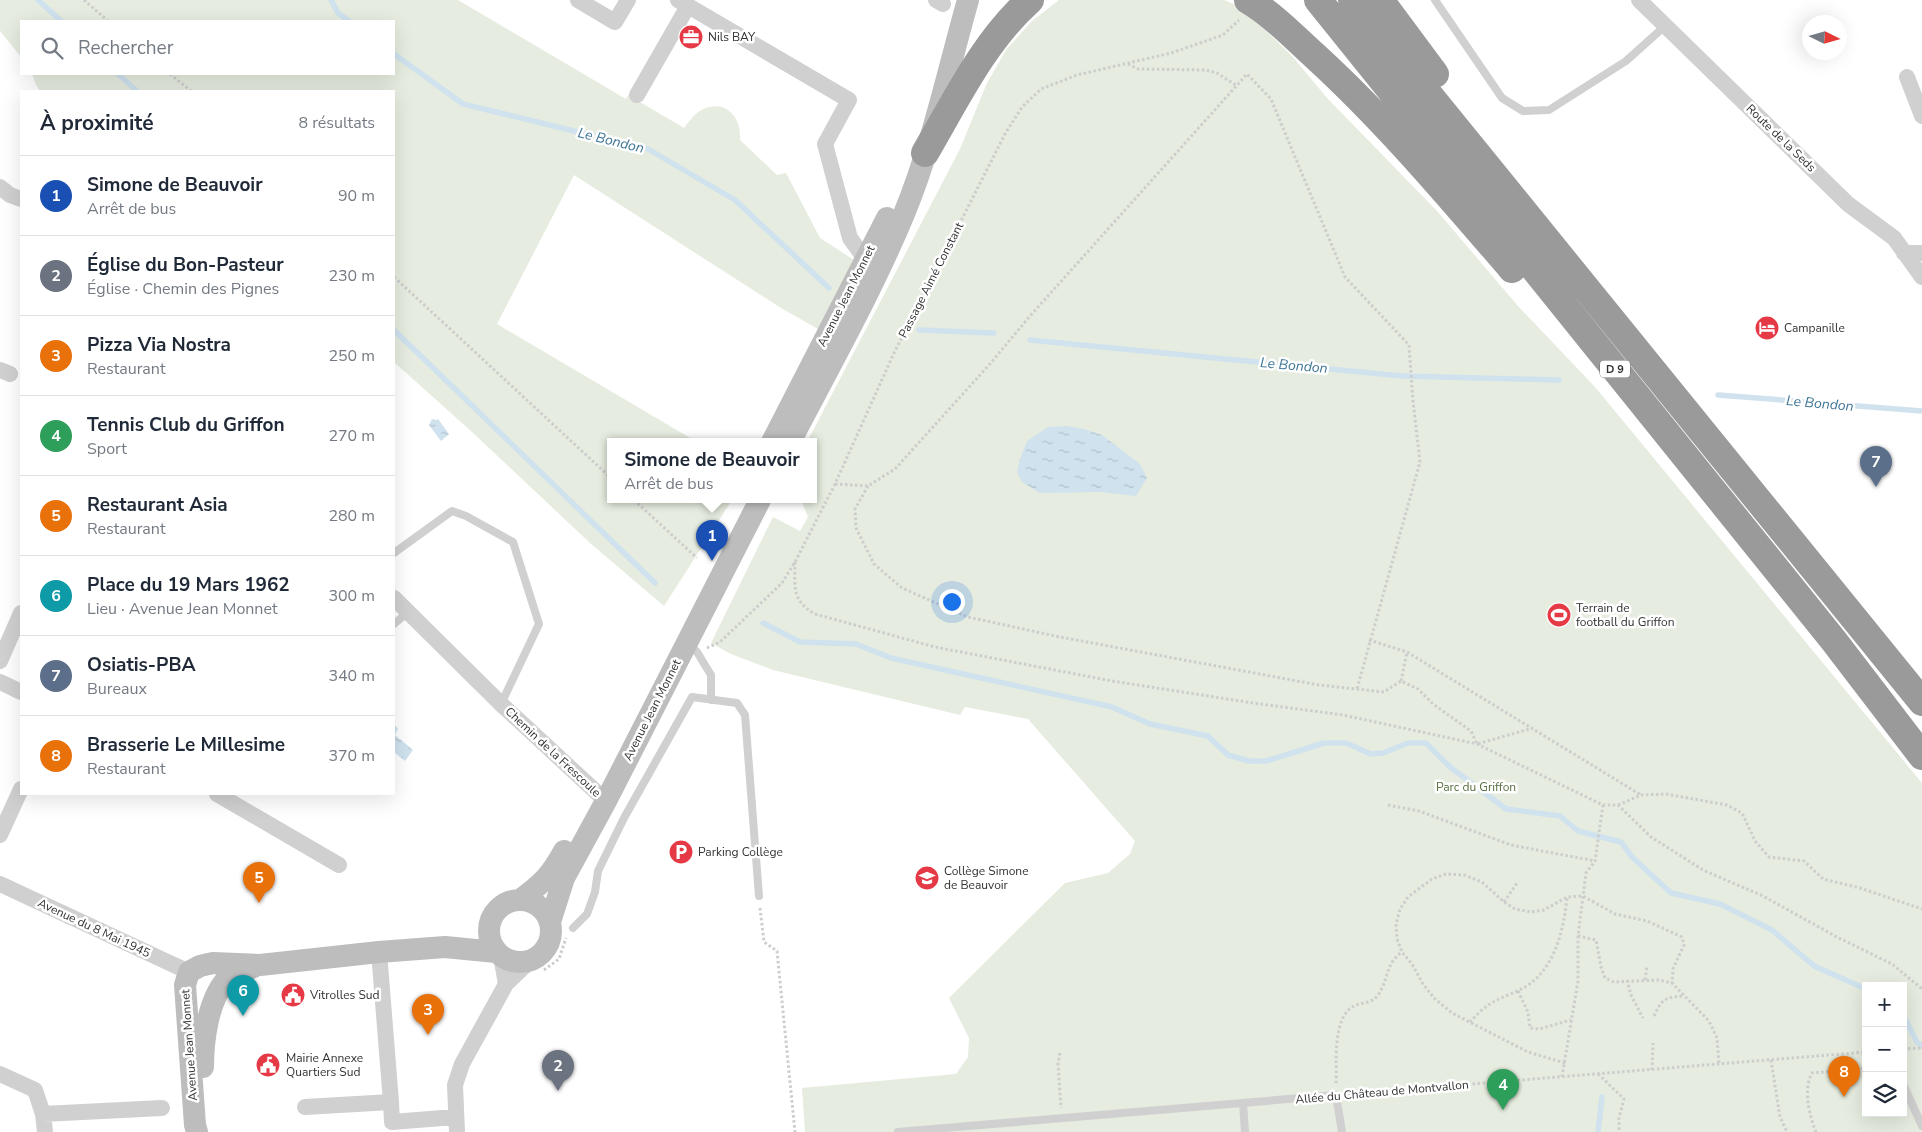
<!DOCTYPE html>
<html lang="fr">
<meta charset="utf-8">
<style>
body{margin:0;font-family:"Nunito Sans",sans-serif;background:#f6f6f7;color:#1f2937}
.controls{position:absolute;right:15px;bottom:15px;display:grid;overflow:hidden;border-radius:0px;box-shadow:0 5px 20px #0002}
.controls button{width:45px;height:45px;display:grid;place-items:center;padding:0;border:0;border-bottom:1px solid #e0e1e3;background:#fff;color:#1f2937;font:25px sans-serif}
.compass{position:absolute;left:1802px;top:15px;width:45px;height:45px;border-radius:50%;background:#fff;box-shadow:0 5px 20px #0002;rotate:95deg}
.you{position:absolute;left:951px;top:601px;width:18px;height:18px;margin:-12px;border:4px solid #fff;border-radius:50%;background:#1a73e8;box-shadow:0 0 0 8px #1a73e833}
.badge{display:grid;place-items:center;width:32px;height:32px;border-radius:50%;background:#e63946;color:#fff;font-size:16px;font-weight:700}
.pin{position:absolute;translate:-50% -41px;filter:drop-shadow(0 1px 2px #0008)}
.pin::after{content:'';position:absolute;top:26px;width:18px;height:15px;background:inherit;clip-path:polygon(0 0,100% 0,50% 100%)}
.popup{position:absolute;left:607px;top:438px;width:210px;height:65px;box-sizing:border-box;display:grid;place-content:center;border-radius:0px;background:#fff;filter:drop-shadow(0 1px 4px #0005);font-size:16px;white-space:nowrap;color:#747a83}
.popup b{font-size:19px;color:#1f2937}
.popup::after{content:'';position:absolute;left:50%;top:100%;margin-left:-10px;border:10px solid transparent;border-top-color:#fff}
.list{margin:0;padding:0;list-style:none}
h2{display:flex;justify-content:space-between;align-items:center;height:65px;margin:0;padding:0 20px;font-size:21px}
h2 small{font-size:16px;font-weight:400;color:#747a83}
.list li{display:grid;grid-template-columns:32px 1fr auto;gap:15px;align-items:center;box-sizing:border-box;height:80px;padding:0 20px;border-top:1px solid #e0e1e3}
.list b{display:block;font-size:19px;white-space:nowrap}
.list p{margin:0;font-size:16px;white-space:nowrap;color:#747a83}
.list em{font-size:16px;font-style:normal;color:#747a83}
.icon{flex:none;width:28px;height:28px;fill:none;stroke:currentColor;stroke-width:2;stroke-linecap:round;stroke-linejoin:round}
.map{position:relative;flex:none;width:1922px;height:1132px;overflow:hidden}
.search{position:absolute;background:#fff;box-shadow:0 5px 20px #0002;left:20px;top:20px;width:375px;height:55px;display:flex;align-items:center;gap:12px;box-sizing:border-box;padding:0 18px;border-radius:0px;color:#747a83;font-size:19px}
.panel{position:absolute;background:#fff;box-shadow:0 5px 20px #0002;left:20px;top:90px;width:375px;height:705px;border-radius:0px}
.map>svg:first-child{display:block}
.green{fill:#e6ecdf;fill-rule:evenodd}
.water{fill:url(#water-ripples)}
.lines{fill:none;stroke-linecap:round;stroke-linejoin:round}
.stream{stroke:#cfe2ee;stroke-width:5.5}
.path{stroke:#cdcdcd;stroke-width:3;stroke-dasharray:2.5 2.5;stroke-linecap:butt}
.lane{stroke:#d0d0d0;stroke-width:8}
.street{stroke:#d0d0d0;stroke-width:16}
.secondary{stroke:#bdbdbd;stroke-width:22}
.highway{stroke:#9a9a9a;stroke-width:28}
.labels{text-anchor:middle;stroke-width:5;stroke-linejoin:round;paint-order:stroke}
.shield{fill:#fff;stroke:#707070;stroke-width:1}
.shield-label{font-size:11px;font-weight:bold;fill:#333}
.poi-label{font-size:12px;fill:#333;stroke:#fff;text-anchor:start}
.street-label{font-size:12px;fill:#333;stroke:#fff}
.park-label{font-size:12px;fill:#56703f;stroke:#fff}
.water-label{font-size:14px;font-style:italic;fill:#3f7597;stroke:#fff}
</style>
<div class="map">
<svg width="1922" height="1132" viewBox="0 0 1922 1132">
<defs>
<pattern id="water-ripples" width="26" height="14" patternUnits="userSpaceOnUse" patternTransform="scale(1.25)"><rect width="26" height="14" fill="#cfe2ee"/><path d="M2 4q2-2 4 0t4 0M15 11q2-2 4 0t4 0" fill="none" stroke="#b2c2cd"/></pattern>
</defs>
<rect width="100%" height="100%" fill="#fff"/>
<!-- green -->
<path class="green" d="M0 0H458L626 99 628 95 684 128C688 123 692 117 697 113 721 96 742 114 740 140L777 175 786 173 820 238 854 260 818 329 781 308 574 175 497 324 697 442H611V500H732L664 606 590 543 472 432 394 362V91H40L36 85 32 74H394V21H21V57L0 31Z
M1059 0H1224L1243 8 1292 56 1328 99 1437 211 1518 306 1595 387 1922 783V1132H805L802 1088 956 1074 968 1057 969 1038 949 998 1065 883 1108 873 1130 854 1135 841 1028 719 965 707 960 715 773 670 731 654 711 643 773 517 800 531 808 517 801 500H813V442H807L960 149 987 83 1006 50 1032 21ZM1866 986H1903V1113H1866Z"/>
<!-- water -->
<path class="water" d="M432 419 436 420 438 419 449 434 441 441 429 425Z
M1066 426 1084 429 1102 435 1140 464 1147 478 1136 496 1102 492 1040 493 1022 482 1017 472 1020 459 1027 441 1048 427Z
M394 724 398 729 395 735 413 750 405 761 394 752Z"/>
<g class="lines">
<!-- stream -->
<path class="stream" d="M38 0 61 21
M331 0 338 13 349 21
M394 54 463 104 648 149 735 200 829 288
M118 74 137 91
M394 330 655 583
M919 330 994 333
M1030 340 1402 376 1559 380
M1718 395 1922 411
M763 623 800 642 856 644 891 658 1112 707 1150 724 1208 736 1228 755 1249 761H1266L1324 743H1346L1371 754 1383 753 1408 743H1426L1450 767 1506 809 1560 816 1578 831 1621 842 1632 857 1671 893 1720 904 1772 930 1814 966 1866 989
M1903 1015 1917 1042 1922 1046
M1598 1132 1602 1097"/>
<!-- path -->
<path class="path" d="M84 0 108 21
M1128 64 1138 69 1205 70 1217 73 1237 86
M170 74 191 91
M394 277 611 478
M835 484 868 486 895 469 989 365 1030 316 1247 74 1271 99 1345 277 1409 345 1413 401 1420 462 1357 689
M868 486 855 509 856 528 874 564 902 588 968 617 1060 637 1319 685 1384 692 1401 681 1418 689 1433 704 1471 731 1477 744 1533 728
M634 500 697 558
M795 562C795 587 791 600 815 614L935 647 1112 681 1253 703 1343 715 1477 744 1603 805H1618L1651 837 1703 870 1763 896 1835 936 1892 964 1922 989
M1369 640 1407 652 1641 795
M707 648 720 642 782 583 795 562 835 484 894 353 1005 134 1022 107 1041 89 1077 75 1171 53 1223 35 1239 20
M1401 681 1407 652
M1388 805 1419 811 1511 845 1595 861
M1618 805 1641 795 1666 794 1727 805 1742 813 1755 841 1769 857 1804 861 1823 879 1860 888 1922 909
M1504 902 1517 883
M760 908 764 942 777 951 795 1132
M1578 936 1596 940 1601 967 1605 978 1614 982 1659 980 1672 983 1709 1021 1717 1038 1719 1064
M544 970 559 959 566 938
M1627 980 1631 995 1643 1018
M1645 980 1647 966
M1518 991 1528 1012 1530 1028 1539 1029 1571 1020
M1654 1016C1662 999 1664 998 1682 996
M1470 1022C1475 1017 1481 1010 1487 1006 1498 998 1513 994 1525 987 1555 969 1564 929 1567 897
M1903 1049 1922 1048
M1060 1053 1058 1064 1061 1108
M1771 1060 1780 1117 1787 1132
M1565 1063 1528 1052 1452 1013 1434 998 1423 984 1412 964 1402 952 1397 939 1396 924 1400 909 1408 897 1432 879 1446 874 1464 875 1482 882 1504 902 1515 909 1531 912 1544 910 1567 897 1583 896 1615 914 1647 921 1682 937 1684 945 1673 969 1672 983
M1652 1070 1653 1043
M1598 1074 1624 1099 1619 1118V1132
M1562 1077 1578 981V936L1586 873 1595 861 1603 805
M1336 1083C1337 1063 1332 1017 1354 1006 1362 1002 1372 1004 1378 995 1389 979 1385 964 1402 952
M1348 1094 1866 1052
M1816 1132C1809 1115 1803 1089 1812 1073L1866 1068"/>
<!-- lane -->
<path class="lane" d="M1435 0 1502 98 1523 111 1549 110 1626 61 1665 26
M394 553 452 511 466 516 513 542 539 624 501 704
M394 624 408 612
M689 644 697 652 711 675V700
M573 928 587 914 595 892 598 871 624 818 692 697 737 703 745 715 759 896
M1903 1084 1922 1126
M1243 1103 1245 1132
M898 1132 1336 1095 1342 1132"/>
<!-- street -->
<path class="street" d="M578 0 615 22 628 0
M678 0 849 100 825 144 850 238 865 259
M936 0 943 4
M1639 0 1848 204 1894 238 1922 277
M1907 77 1922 116
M637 95 688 6
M0 187 10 195 21 199
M1904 253H1922
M0 370 10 374
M394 598 501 704 606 801
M0 661 21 613
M0 682 21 692
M217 794 339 865
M0 835 21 789
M0 884 189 972
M501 956 506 984
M0 1074 35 1090 43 1114 45 1132
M391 1102 392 1122 455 1117
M305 1107 391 1102 379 952
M43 1114 162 1108
M457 1132 455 1085 462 1064 506 984 529 962"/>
<!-- secondary -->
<path class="secondary" d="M772 442 887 218
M790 442C829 367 871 293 904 214 932 146 948 71 968 0
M489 931a31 31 0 1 1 62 0a31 31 0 1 1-62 0Z
M520 900C543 883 551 875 564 851
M550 922 564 878 606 801 760 500
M203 1067C203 1040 208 1001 226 980 231 974 246 970 254 967
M197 1132 195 1125 185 985 189 972 200 966 213 963 260 965 379 952 445 947 496 952"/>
<!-- highway -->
<path class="highway" d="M1248 0C1273 15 1294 37 1315 56 1387 122 1449 196 1512 269
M1318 0 1834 641 1922 756
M1352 0 1922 702
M1380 0 1435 74
M925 153C956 100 984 41 1030 0"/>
</g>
<!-- icons -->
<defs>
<symbol id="office-disc" viewBox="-11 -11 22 22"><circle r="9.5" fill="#e63946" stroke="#fff"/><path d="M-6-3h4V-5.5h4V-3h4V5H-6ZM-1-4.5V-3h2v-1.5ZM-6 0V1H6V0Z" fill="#fff"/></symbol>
<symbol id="hotel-disc" viewBox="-11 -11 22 22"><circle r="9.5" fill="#e63946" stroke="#fff"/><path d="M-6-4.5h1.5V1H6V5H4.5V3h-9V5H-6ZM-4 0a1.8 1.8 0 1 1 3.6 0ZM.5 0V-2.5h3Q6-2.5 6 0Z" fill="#fff"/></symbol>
<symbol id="stadium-disc" viewBox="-11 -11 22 22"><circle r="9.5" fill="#e63946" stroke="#fff"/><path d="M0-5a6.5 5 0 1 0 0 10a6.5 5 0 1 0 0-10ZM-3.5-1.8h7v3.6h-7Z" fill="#fff"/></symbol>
<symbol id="parking-disc" viewBox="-11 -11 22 22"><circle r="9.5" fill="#e63946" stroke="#fff"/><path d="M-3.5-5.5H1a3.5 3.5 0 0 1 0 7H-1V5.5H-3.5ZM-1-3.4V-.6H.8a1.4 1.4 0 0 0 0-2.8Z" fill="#fff"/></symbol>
<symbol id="school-disc" viewBox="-11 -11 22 22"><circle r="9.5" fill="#e63946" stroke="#fff"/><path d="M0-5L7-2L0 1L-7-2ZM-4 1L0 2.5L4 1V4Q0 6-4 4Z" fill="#fff"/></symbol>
<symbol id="civic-disc" viewBox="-11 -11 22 22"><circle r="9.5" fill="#e63946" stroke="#fff"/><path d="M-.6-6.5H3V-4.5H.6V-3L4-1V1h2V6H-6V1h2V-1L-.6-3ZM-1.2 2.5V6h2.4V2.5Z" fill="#fff"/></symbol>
</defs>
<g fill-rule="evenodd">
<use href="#office-disc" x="677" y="23" width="28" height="28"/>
<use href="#hotel-disc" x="1753" y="314" width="28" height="28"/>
<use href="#stadium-disc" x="1545" y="601" width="28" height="28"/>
<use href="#parking-disc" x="667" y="838" width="28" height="28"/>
<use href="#school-disc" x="913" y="864" width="28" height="28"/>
<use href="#civic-disc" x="279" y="981" width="28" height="28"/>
<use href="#civic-disc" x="254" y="1051" width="28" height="28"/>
</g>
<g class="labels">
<!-- shield labels -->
<rect class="shield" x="1600" y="360.5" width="30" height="17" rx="4"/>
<g class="shield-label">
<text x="1615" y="373">D 9</text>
</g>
<!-- poi labels -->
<g class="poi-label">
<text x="708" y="41">Nils BAY</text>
<text x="1784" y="332">Campanille</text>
<text x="1576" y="612">Terrain de<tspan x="1576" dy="14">football du Griffon</tspan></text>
<text x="698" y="856">Parking Collège</text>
<text x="944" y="875">Collège Simone<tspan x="944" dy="14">de Beauvoir</tspan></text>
<text x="310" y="999">Vitrolles Sud</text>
<text x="286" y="1062">Mairie Annexe<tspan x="286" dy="14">Quartiers Sud</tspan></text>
</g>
<!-- street labels -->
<g class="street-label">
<text transform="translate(1781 138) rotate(44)" y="4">Route de la Seds</text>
<text transform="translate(931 280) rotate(-63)" y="4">Passage Aimé Constant</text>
<text transform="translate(846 296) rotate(-63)" y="4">Avenue Jean Monnet</text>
<text transform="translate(652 710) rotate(-63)" y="4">Avenue Jean Monnet</text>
<text transform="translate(553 752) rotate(43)" y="4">Chemin de la Frescoule</text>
<text transform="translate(94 928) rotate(25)" y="4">Avenue du 8 Mai 1945</text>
<text transform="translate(189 1045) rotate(-94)" y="4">Avenue Jean Monnet</text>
<text transform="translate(1382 1092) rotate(-5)" y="4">Allée du Château de Montvallon</text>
</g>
<!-- park labels -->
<g class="park-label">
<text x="1476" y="791">Parc du Griffon</text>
</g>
<!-- water labels -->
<g class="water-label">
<text transform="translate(611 140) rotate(14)" y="5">Le Bondon</text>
<text transform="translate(1294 365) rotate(5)" y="5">Le Bondon</text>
<text transform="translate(1820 403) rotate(5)" y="5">Le Bondon</text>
</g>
</g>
</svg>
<div class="controls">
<button>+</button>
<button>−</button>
<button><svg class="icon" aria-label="layers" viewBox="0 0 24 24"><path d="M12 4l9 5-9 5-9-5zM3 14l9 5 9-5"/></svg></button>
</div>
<svg class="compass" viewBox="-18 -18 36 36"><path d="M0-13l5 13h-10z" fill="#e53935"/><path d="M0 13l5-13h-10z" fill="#747a83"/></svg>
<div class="you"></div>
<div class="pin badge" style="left:712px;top:561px;background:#1a4fb4">1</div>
<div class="popup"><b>Simone de Beauvoir</b>Arrêt de bus</div>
<div class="pin badge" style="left:558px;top:1091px;background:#6b7280">2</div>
<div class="pin badge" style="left:428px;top:1035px;background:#e8710a">3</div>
<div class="pin badge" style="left:1503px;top:1110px;background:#2e9e5b">4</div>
<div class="pin badge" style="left:259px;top:903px;background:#e8710a">5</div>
<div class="pin badge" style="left:243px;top:1016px;background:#0f9aa8">6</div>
<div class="pin badge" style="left:1876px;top:487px;background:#5c6f8a">7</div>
<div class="pin badge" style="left:1844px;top:1097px;background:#e8710a">8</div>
<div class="search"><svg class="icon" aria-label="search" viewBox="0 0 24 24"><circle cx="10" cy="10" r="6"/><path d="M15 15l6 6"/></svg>Rechercher</div>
<section class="panel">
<h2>À proximité<small>8 résultats</small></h2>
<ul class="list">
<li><span class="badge" style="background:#1a4fb4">1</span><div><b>Simone de Beauvoir</b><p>Arrêt de bus</p></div><em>90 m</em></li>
<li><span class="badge" style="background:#6b7280">2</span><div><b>Église du Bon-Pasteur</b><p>Église · Chemin des Pignes</p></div><em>230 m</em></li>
<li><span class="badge" style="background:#e8710a">3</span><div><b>Pizza Via Nostra</b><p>Restaurant</p></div><em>250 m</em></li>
<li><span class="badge" style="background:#2e9e5b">4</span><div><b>Tennis Club du Griffon</b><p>Sport</p></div><em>270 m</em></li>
<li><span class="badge" style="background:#e8710a">5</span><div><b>Restaurant Asia</b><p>Restaurant</p></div><em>280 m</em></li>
<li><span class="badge" style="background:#0f9aa8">6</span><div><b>Place du 19 Mars 1962</b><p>Lieu · Avenue Jean Monnet</p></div><em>300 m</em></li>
<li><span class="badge" style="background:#5c6f8a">7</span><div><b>Osiatis-PBA</b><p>Bureaux</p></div><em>340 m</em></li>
<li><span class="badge" style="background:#e8710a">8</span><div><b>Brasserie Le Millesime</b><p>Restaurant</p></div><em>370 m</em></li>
</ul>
</section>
</div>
